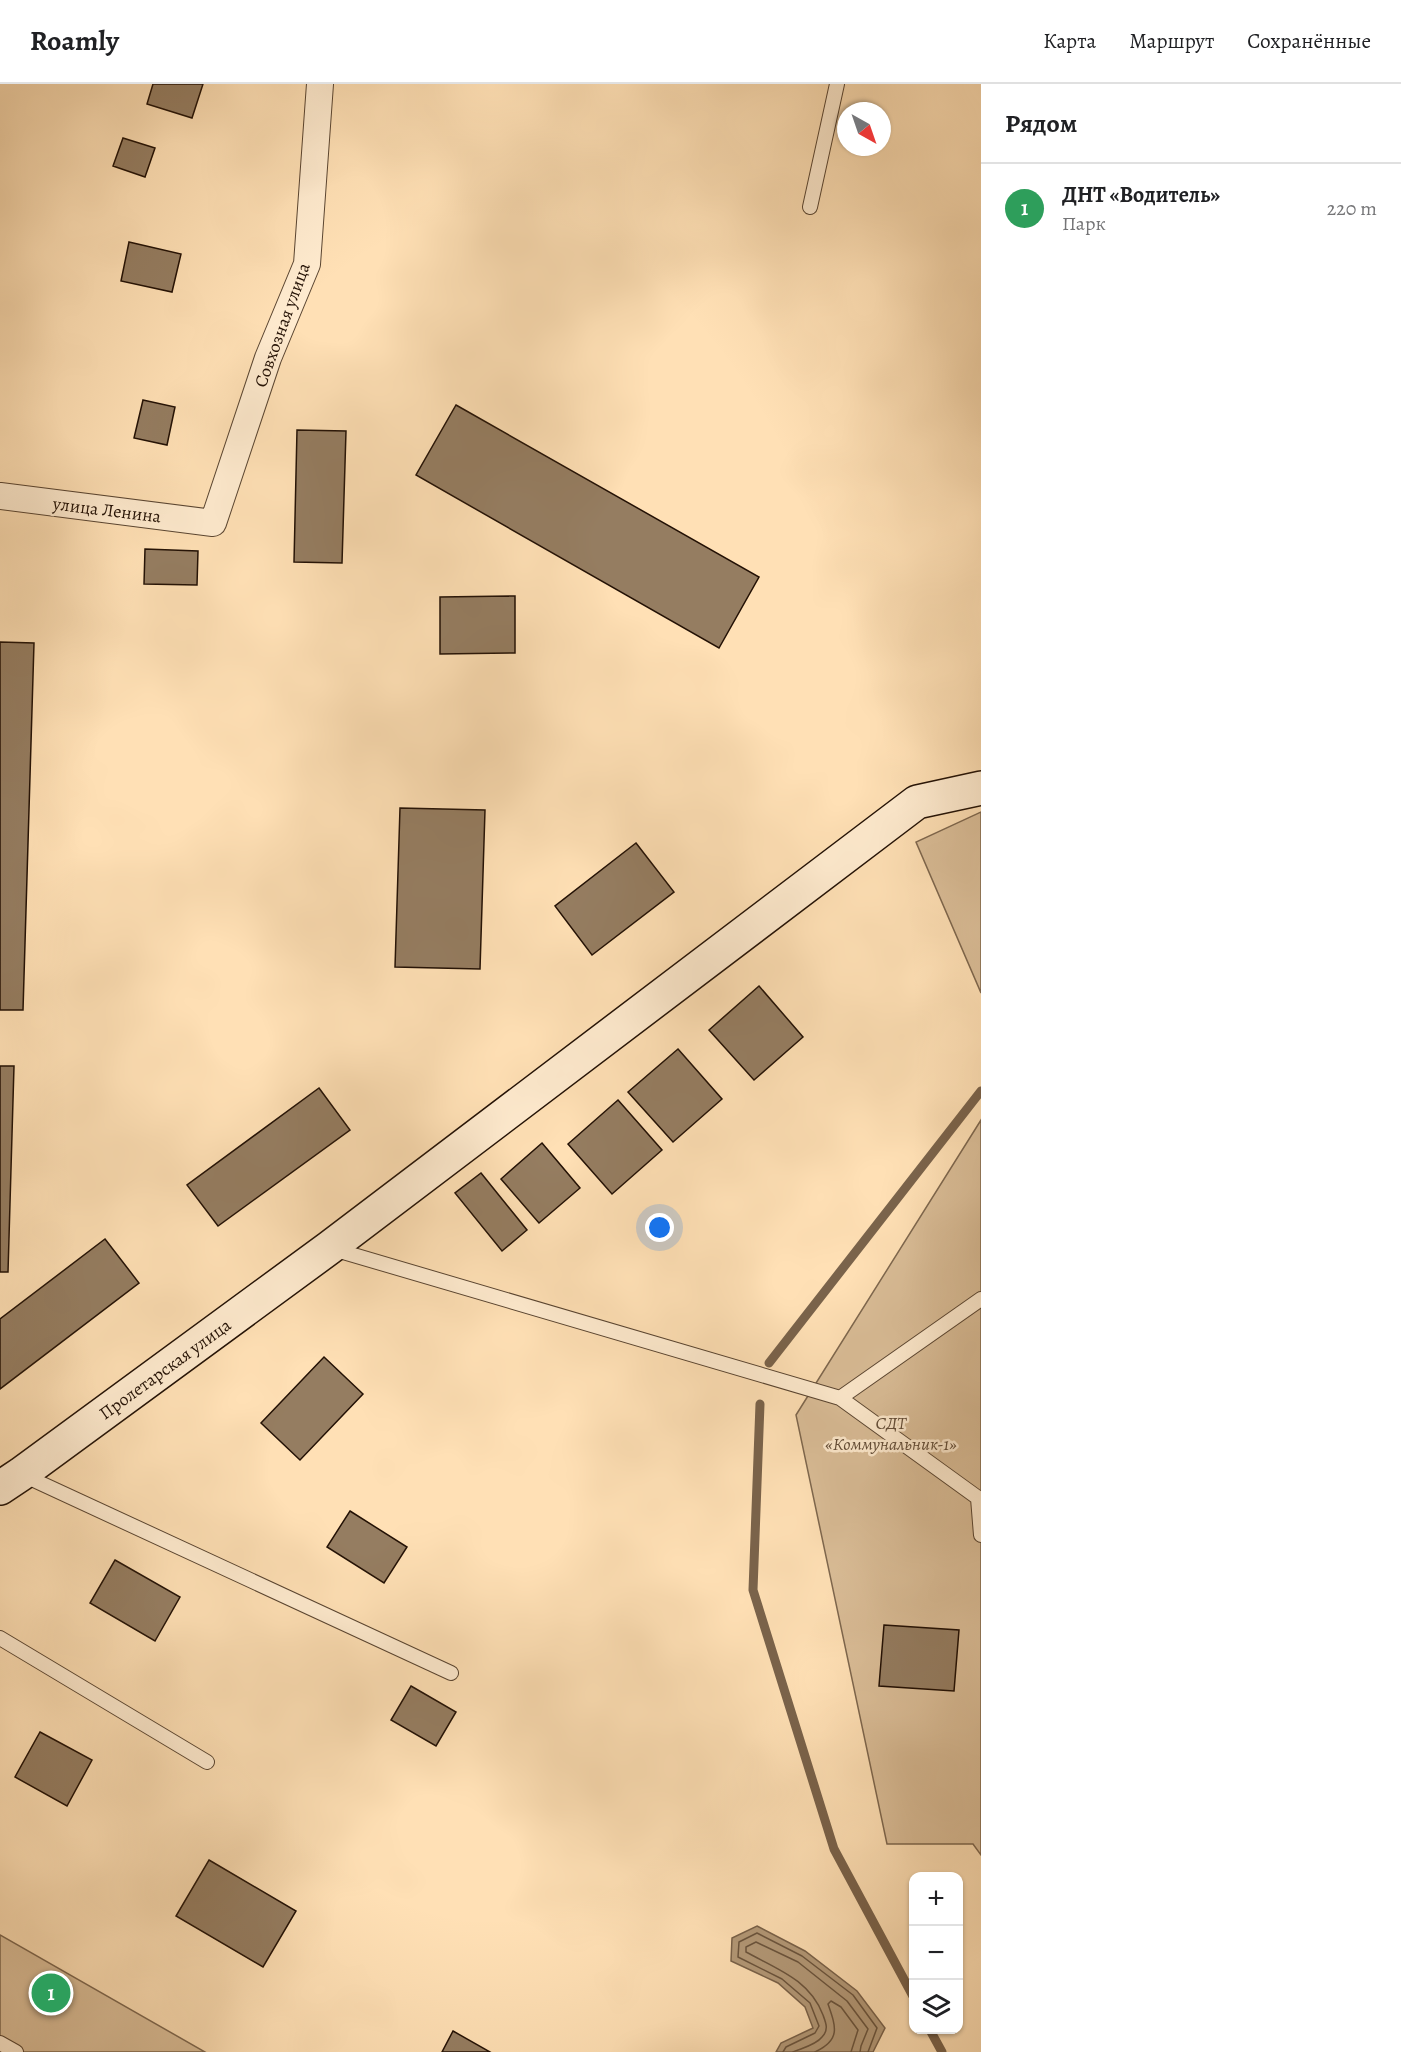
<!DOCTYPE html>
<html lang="ru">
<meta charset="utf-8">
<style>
body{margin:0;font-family:Alegreya,serif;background:#f6f6f6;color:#202124}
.controls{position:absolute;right:18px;bottom:18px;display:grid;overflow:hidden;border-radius:12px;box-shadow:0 2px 4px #0004}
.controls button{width:54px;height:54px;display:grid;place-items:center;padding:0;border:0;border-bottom:2px solid #e0e0e0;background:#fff;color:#202124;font:30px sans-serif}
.compass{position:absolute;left:837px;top:18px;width:54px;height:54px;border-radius:50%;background:#fff;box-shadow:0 2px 4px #0004;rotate:140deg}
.you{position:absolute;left:660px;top:1144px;width:21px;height:21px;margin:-15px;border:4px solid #fff;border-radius:50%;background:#1a73e8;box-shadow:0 0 0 9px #1a73e833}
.badge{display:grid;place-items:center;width:39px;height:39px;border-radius:50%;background:#1a73e8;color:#fff;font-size:20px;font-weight:700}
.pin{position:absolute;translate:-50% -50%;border:3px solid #fff;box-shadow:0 2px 6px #0006}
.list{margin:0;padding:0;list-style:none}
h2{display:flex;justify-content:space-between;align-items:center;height:78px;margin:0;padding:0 24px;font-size:26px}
h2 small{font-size:20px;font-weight:400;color:#757577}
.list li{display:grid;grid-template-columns:39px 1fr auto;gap:18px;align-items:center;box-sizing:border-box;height:90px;padding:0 24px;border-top:2px solid #e0e0e0}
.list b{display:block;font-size:22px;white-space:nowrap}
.list p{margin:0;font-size:20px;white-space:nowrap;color:#757577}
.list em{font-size:20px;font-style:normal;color:#757577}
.icon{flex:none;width:33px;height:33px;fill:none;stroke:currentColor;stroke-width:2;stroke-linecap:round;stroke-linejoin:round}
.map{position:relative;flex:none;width:981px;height:1968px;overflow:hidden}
header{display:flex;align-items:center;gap:36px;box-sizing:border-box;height:84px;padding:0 30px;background:#fff;border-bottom:2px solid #e0e0e0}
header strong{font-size:28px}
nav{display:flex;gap:33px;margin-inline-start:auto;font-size:21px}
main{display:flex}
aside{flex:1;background:#fff}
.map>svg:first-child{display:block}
.green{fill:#dabd97;stroke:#7e674e;stroke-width:1.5}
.water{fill:#b49a79;stroke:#7a634b;stroke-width:1.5}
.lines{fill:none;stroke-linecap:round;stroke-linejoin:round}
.shore{stroke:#6c563f;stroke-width:1.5}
.stream{stroke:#7a634b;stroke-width:9}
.building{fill:#957d61;stroke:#231105;stroke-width:1.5}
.lane-casing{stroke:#5a4531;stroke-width:16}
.street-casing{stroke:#5a4531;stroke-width:28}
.secondary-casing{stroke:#231105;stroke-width:36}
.lane{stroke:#ffebcf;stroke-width:14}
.street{stroke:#ffebcf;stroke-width:26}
.secondary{stroke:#ffebcf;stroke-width:33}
.labels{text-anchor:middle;stroke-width:5;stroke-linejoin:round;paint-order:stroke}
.street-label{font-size:18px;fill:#231105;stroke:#ffebcf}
.park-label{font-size:18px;font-style:italic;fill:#634d38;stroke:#ffebcf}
</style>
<header>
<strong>Roamly</strong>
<nav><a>Карта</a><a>Маршрут</a><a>Сохранённые</a></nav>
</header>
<main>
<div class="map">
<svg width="981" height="1968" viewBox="0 0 981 1968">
<rect width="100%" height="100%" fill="#ffe0b5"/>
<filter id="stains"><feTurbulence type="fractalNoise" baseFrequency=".00333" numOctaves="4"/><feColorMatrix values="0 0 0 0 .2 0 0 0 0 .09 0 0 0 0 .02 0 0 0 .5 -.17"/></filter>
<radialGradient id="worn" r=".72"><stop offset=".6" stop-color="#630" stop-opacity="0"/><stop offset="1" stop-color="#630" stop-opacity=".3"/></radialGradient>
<!-- green -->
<path class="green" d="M981 728V909L916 758Z
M981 1036V1771L973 1760H887L796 1331Z
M0 1851 205 1968H0Z"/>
<!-- water -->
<path class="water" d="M757 1842 805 1867 857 1907 885 1944 873 1968H776L781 1959 813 1944 805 1923 778 1899 731 1877 732 1854Z"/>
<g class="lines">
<!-- shore -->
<path class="shore" d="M783 1968 786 1963 815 1949 819 1942 810 1919 782 1895 738 1873 739 1858 757 1849 802 1872 853 1911 877 1944 868 1968
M793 1968C802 1964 816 1961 822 1953 829 1946 826 1939 823 1931 810 1896 777 1885 746 1868V1863L756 1858 798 1878 847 1917 868 1945 861 1962 860 1968
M815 1968C841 1956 836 1943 828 1920L831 1917 841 1923 858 1946 851 1968"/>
<!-- stream -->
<path class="stream" d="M769 1279 981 1007
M760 1320 753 1506 834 1765 914 1914
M930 1946 942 1968"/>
</g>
<!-- building -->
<path class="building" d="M153 0H203L192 34 147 20Z
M123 54 155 64 145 93 113 82Z
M129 158 181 170 172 208 121 197Z
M143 316 175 323 167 361 134 354Z
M456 321 759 493 719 564 416 391Z
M297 346 346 347 342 479 294 478Z
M145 465 198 467 197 501 144 500Z
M515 512V569L440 570V513Z
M0 558 34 559 23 926H0Z
M400 724 485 726 480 885 395 883Z
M636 759 674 808 592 871 555 822Z
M759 902 803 953 754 996 709 946Z
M678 965 722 1015 673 1058 628 1008Z
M0 982H14L8 1188H0Z
M319 1004 350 1046 218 1142 187 1101Z
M618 1016 662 1066 612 1110 568 1060Z
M542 1059 580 1104 539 1139 501 1095Z
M481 1089 527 1146 502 1167 455 1109Z
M105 1155 139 1199 0 1305V1235Z
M324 1273 363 1310 300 1376 261 1339Z
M350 1427 407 1463 384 1499 327 1463Z
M115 1476 180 1513 155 1557 90 1519Z
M884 1541 959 1546 954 1607 879 1602Z
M411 1602 456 1628 436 1662 391 1636Z
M40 1648 92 1676 67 1722 15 1693Z
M209 1776 296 1827 263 1883 176 1832Z
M453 1947 490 1968H442Z"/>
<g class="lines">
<defs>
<path id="lane" d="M810 123 837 0
M333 1165 840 1314 981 1416
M840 1314 981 1215
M23 1391 451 1589
M978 1414 981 1451
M0 1554 207 1678
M0 1959 16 1968"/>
<path id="street" d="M0 412 213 439 268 274 307 180 320 0"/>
<path id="secondary" d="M0 1404 21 1390 329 1164 917 718 981 704"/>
</defs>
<!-- lane casing -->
<use href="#lane" class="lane-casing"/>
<!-- street casing -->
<use href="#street" class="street-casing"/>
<!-- secondary casing -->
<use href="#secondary" class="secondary-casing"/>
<!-- lane -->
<use href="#lane" class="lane"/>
<!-- street -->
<use href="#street" class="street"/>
<!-- secondary -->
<use href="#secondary" class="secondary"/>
</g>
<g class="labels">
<!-- street labels -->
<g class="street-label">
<text transform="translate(282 241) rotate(-70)" y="6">Совхозная улица</text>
<text transform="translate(107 426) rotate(7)" y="6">улица Ленина</text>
<text transform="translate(165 1285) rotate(-36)" y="6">Пролетарская улица</text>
</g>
<!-- park labels -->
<g class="park-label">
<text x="891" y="1345">СДТ<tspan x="891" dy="21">«Коммунальник-1»</tspan></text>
</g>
</g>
<rect width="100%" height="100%" filter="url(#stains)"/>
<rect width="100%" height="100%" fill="url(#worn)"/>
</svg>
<div class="controls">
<button>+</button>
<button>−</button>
<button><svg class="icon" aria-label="layers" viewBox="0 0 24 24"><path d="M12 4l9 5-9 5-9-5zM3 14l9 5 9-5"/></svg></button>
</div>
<svg class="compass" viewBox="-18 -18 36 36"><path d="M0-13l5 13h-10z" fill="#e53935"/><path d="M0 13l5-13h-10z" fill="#757577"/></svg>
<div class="you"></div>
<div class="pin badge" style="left:51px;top:1909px;background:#2e9e5b">1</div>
</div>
<aside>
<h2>Рядом<small></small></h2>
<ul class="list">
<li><span class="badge" style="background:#2e9e5b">1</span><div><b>ДНТ «Водитель»</b><p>Парк</p></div><em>220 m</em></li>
</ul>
</aside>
</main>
